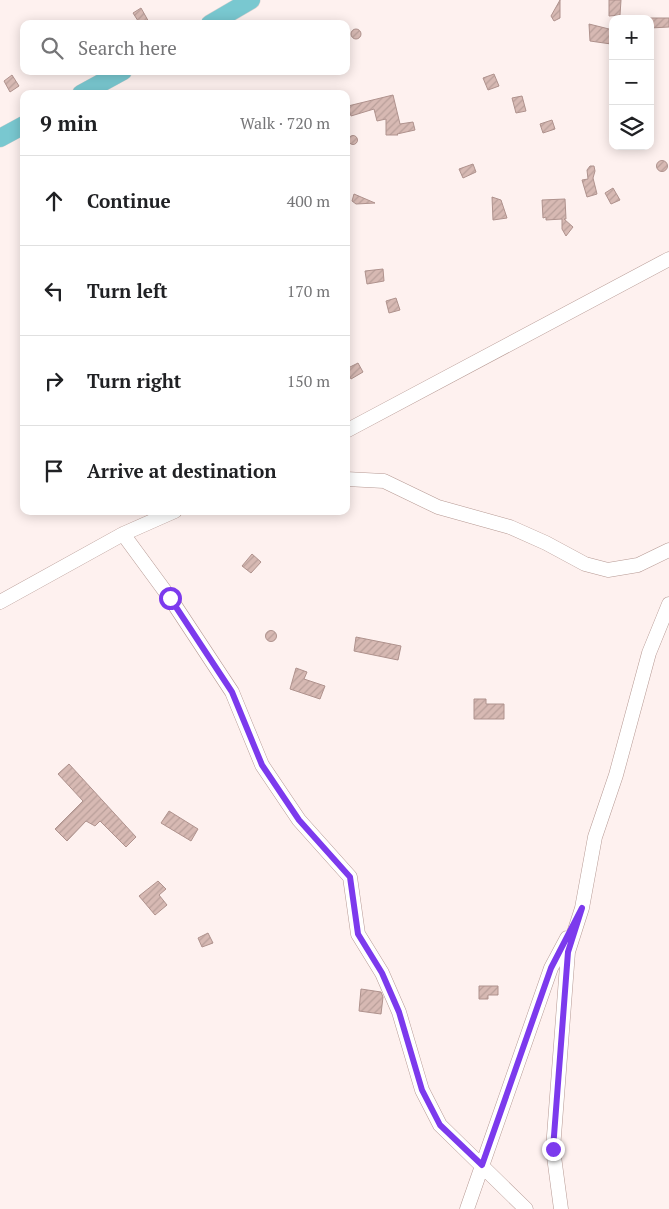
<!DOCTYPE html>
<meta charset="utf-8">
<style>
body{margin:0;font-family:"PT Serif",serif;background:#f6f6f6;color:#202124}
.controls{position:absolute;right:15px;top:15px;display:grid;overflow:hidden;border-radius:10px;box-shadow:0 2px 12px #0003}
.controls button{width:45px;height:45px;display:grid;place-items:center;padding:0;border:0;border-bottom:1px solid #e0e0e0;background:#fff;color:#202124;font:25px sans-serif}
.stop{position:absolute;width:15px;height:15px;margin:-11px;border:4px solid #7c3aed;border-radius:50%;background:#fff}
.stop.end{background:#7c3aed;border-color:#fff;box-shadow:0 1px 5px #0008}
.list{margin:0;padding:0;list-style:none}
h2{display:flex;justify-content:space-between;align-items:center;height:65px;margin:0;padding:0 20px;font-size:21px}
h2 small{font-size:16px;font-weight:400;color:#757577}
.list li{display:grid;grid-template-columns:32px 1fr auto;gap:15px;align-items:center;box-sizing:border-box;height:90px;padding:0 20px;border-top:1px solid #e0e0e0}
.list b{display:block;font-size:19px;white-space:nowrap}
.list em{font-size:16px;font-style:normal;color:#757577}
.icon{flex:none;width:28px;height:28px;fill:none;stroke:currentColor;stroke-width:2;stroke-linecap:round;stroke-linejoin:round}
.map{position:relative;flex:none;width:669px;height:1209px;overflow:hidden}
.search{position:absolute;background:#fff;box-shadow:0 2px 12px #0003;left:20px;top:20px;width:330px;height:55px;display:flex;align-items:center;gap:12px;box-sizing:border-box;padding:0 18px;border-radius:10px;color:#757577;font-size:19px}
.panel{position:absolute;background:#fff;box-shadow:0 2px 12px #0003;left:20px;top:90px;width:330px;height:425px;border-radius:10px}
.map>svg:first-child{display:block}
.building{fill:url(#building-hatch);stroke:#af928d}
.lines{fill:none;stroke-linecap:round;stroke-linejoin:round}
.minor-casing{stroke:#b69993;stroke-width:15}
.major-casing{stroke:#d3d1d0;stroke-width:19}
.minor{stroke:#fff;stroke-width:14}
.major{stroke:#79c8d0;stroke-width:18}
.route{stroke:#7c3aed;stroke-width:6}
</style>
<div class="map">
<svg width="669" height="1209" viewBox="0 0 669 1209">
<defs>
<pattern id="building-hatch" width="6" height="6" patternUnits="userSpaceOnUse" patternTransform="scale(1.25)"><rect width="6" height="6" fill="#d7b9b3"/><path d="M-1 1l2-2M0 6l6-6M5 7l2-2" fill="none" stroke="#b99f9a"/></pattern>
</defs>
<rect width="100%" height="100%" fill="#fef1ef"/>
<!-- building -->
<path class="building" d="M560 0V18L554 21 551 16Z
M609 0H621L620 15 609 16Z
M141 8 150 24H140L133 13Z
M650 18H669V27L650 28Z
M589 24 613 30 611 44 590 41Z
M351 34a5 5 0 1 1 10 0a5 5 0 1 1-10 0Z
M494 74 499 86 488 90 483 78Z
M12 75 19 86 10 92 4 81Z
M393 95 400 124 413 122 415 130 397 134 398 135H386V119L377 121 374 109 351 116 348 106Z
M522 96 526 111 516 113 512 98Z
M552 120 555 129 543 133 540 124Z
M348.5 140a4.5 4.5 0 1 1 9 0a4.5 4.5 0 1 1-9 0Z
M656.5 166a5.5 5.5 0 1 1 11 0a5.5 5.5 0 1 1-11 0Z
M473 164 476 172 463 178 459 169Z
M590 166H594L595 171 593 178 597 194 587 197 582 180 588 179 587 170Z
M613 188 620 200 611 204 605 193Z
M354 194 375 203 356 204 352 201Z
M492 197 501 200 507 218 493 220Z
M565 199 566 219H564L573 227 566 236 562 229V219L546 220V217L543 218 542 200Z
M383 269 384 281 367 284 365 271Z
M396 298 400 310 389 313 386 301Z
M358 363 363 372 351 379 346 369Z
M252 554 261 562 251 573 242 566Z
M265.5 636a5.5 5.5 0 1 1 11 0a5.5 5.5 0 1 1-11 0Z
M356 637 401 646 398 660 354 651Z
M296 668 307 672 304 679 325 686 320 699 290 689Z
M474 699H486V704H504V719H474Z
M69 764 136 837 126 847 100 821 95 826 86 821 67 841 55 829 83 801 58 774Z
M169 811 198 829 191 841 161 823Z
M158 881 166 889 159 895 167 905 155 915 139 896Z
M208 933 213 943 202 947 198 938Z
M479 986H498V995H488V999H479Z
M361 989 381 992 383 997 381 1014 359 1011Z"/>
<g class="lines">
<defs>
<path id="minor" d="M346 431 669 259
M346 479 384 481 438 507 510 527 546 543 585 564 608 570 638 565 669 550
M123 534 170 598 232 692 262 765 299 820 350 877 358 934 382 973 399 1012 422 1090 440 1125 526 1209
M0 602 123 534 175 511
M467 1209 551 968 567 938
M561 1209 553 1149 568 952 582 908 595 837 616 775 649 653 669 604"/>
<path id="major" d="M210 24 251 0
M81 94 123 71
M0 138 24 125"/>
</defs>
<!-- minor casing -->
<use href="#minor" class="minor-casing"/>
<!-- major casing -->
<use href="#major" class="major-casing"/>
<!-- minor -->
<use href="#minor" class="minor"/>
<!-- major -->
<use href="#major" class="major"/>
</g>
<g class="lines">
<!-- route -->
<path class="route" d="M170 598 232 692 262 765 299 820 350 877 358 934 382 973 399 1012 422 1090 440 1125 482 1165 551 968 582 908 568 952 553 1149"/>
</g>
</svg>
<div class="controls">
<button>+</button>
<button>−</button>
<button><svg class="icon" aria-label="layers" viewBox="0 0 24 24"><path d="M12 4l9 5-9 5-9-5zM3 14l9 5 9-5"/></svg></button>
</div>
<div class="stop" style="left:170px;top:598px"></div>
<div class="stop end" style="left:553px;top:1149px"></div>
<div class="search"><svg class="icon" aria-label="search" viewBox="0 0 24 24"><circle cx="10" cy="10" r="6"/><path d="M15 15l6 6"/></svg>Search here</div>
<section class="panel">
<h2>9 min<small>Walk · 720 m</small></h2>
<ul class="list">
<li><svg class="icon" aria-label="ahead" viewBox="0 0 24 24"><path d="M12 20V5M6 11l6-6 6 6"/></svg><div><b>Continue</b></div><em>400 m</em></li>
<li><svg class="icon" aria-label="left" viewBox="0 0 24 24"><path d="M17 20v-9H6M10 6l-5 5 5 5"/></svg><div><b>Turn left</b></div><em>170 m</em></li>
<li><svg class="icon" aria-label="right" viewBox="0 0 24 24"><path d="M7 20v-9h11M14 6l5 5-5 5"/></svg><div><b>Turn right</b></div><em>150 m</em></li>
<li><svg class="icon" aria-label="arrive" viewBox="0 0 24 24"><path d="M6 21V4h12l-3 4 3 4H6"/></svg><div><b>Arrive at destination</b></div></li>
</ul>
</section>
</div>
